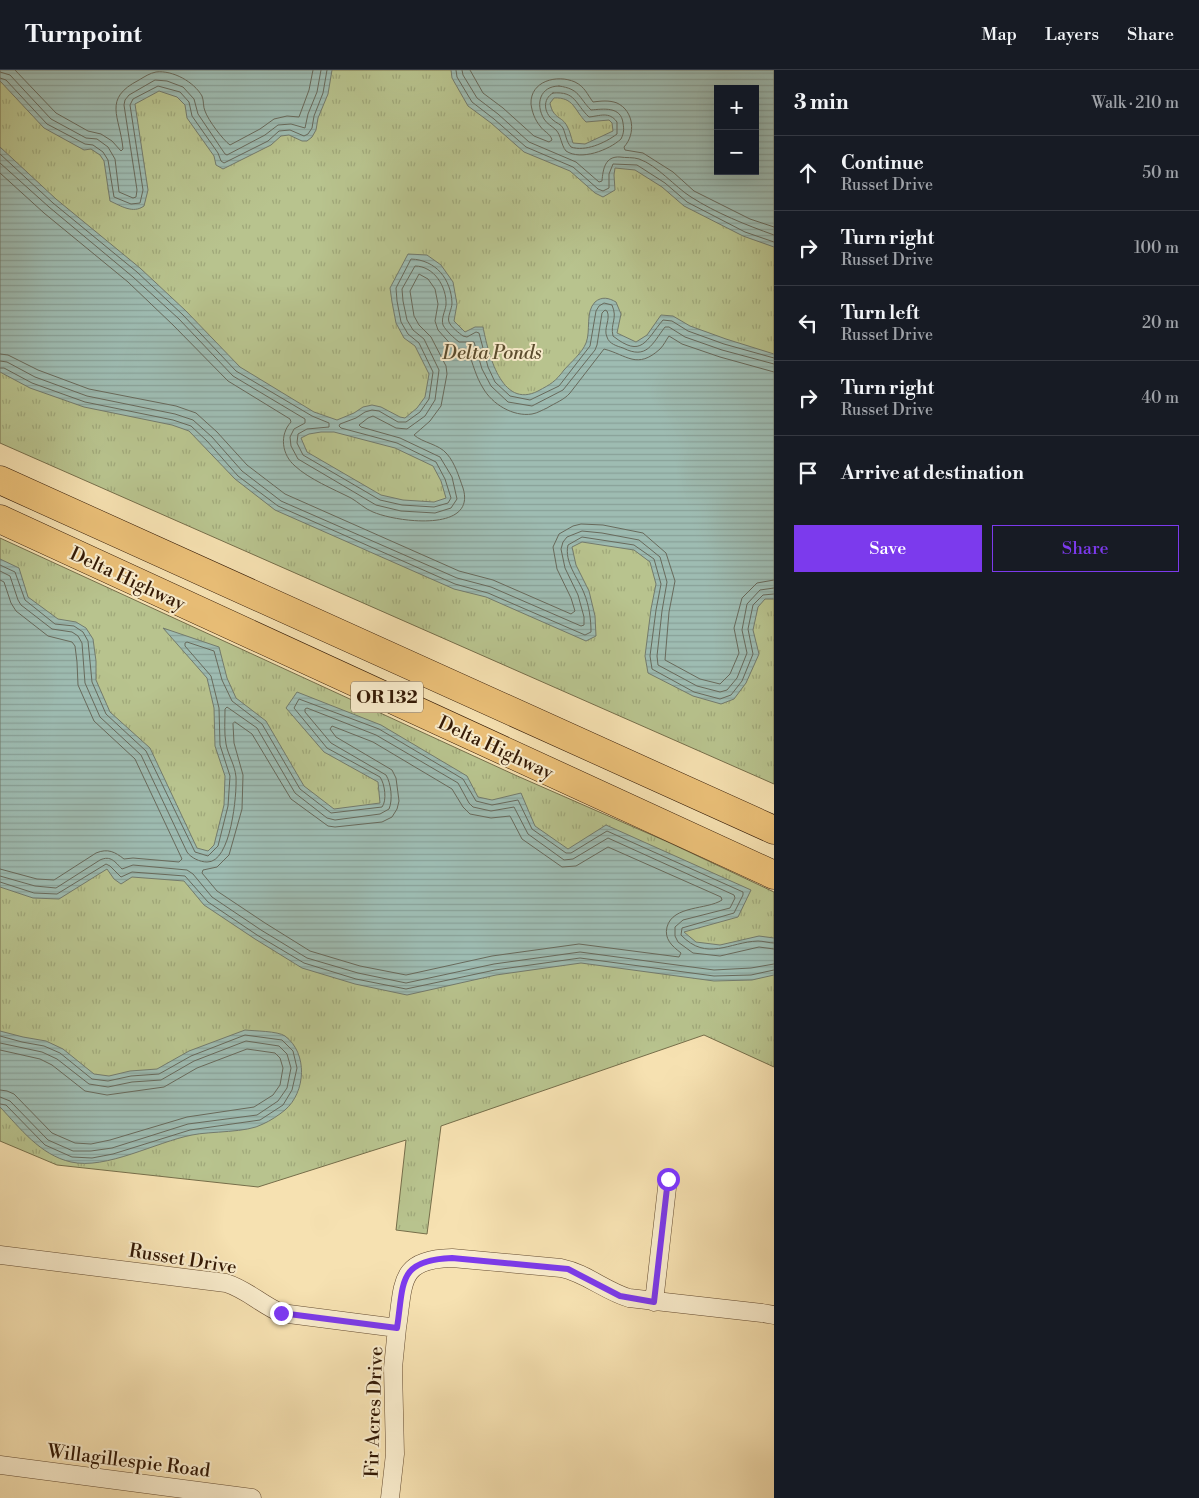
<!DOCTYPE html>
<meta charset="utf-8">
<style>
body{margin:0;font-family:"Libre Bodoni",serif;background:#20242c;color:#f1f3f6}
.controls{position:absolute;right:15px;top:15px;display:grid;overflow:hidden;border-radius:0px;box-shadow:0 5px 20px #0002}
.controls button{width:45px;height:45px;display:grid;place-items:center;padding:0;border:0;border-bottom:1px solid #363941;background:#171b24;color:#f1f3f6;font:25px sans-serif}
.stop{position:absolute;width:15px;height:15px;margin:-11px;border:4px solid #7c3aed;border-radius:50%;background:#fff}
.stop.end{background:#7c3aed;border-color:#fff;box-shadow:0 1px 5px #0008}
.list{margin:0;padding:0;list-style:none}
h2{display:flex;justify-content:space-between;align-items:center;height:65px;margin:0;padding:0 20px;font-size:21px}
h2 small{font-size:16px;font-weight:400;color:#9ea1a6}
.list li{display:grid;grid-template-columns:32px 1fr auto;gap:15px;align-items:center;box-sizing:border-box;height:75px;padding:0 20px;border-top:1px solid #363941}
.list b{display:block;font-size:19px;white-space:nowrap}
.list p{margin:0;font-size:16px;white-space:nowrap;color:#9ea1a6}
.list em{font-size:16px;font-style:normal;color:#9ea1a6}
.actions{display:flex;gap:10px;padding:15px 20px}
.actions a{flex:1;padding:11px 0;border:1px solid #7c3aed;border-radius:0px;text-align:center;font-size:18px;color:#7c3aed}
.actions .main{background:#7c3aed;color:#fff}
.icon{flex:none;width:28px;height:28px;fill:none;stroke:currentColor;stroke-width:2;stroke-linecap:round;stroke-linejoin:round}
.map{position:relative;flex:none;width:774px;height:1428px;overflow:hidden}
header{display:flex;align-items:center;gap:30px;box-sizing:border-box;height:70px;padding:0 25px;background:#171b24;border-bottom:1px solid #363941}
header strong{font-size:24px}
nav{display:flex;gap:28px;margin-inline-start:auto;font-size:18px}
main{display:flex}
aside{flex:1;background:#171b24}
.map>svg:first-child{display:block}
.grass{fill:url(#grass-tufts);stroke:#766e4a;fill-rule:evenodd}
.water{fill:url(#water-rules);stroke:#737b6d;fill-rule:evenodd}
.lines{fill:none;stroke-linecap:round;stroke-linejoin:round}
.shore{stroke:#686a5c;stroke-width:1}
.street-casing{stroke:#644b30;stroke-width:19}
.highway-casing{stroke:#331905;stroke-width:29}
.street{stroke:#f9eccc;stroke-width:18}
.highway{stroke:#ebc078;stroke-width:28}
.route{stroke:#7c3aed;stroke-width:6}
.labels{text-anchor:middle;stroke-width:4;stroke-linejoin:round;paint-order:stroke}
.shield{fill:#f9eccc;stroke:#6e5841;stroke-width:1}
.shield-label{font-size:18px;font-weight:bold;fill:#331905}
.park-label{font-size:19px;font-style:italic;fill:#5b4c2e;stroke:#f9eccc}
.street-label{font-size:19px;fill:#331905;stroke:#f9eccc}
</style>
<header>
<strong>Turnpoint</strong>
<nav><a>Map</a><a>Layers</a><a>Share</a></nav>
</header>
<main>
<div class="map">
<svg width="774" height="1428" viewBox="0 0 774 1428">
<defs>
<pattern id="grass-tufts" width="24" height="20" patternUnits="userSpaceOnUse" patternTransform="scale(1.25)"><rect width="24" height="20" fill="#b8c38e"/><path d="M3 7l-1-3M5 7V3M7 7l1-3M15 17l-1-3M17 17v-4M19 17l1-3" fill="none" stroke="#9fa779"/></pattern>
<pattern id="water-rules" width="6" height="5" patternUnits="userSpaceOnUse" patternTransform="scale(1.25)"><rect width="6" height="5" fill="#9ebcb2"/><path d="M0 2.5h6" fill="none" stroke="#89a198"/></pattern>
</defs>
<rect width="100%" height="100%" fill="#f6e1b1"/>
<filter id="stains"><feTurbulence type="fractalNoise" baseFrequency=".004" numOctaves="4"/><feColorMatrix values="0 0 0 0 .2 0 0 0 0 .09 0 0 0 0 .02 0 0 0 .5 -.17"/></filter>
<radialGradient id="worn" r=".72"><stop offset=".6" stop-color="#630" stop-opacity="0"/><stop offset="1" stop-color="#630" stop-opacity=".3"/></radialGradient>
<!-- grass -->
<path class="grass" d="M0 0H774V714L0 373ZM718 19H755V101H718Z
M0 468 515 705 670 773 774 822V997L704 965 441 1056 427 1164 396 1160 406 1070 258 1117 57 1095 0 1071Z"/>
<!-- water -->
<path class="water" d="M0 0H332L328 24 318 48 316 60 312 67 307 71H302L289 65 281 66 271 75 223 99 216 95 214 86 187 48 185 35 177 27 159 21 135 34 148 120 144 136C133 144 121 136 110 131L104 91 100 85 91 79 84 80 44 58 0 11Z
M451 0H774V177L743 166 684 136 662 117 635 100 615 98 614 105 615 120 603 127 595 123 570 101 524 82 491 53 468 36 452 8ZM718 19H755V101H718ZM554 28C574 27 574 40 586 52L609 50 612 53 613 61 585 74 573 73C571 67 570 61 567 56 562 46 553 49 550 33Z
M0 77 56 129 140 198 186 241 240 297 314 342 337 350 354 343 363 337 372 335 381 337 400 347 405 348 417 338 425 327 429 304 415 276 404 268 396 253 392 232 390 218 408 184 427 185 441 195 453 212 457 234 454 251 465 262 475 257H483C488 282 501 340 538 321 551 314 555 312 564 300 571 292 582 283 586 273 591 261 585 242 595 232 602 226 609 228 616 232L621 244 617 263 636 272 647 265 661 245 673 246 690 256 726 269 774 284V529H765L758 537 753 560 759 584 746 613 734 629 721 634 693 626 648 603 645 586 651 539 656 514 650 492 634 480 582 472 572 477 576 495 589 521 595 546 596 566 586 571 486 527 454 519 275 440 235 409 189 361 172 355 84 337 30 318 0 302ZM321 362H334L395 378 433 396 441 411 446 428 434 432 403 430 381 425 307 382 301 368 309 364Z
M0 489 19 498 28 527 58 549 76 552 86 558 93 569 96 591V610L110 642 150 678 197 778 208 781 214 775 224 735 225 706 215 676 214 638 207 608 163 558 219 577 227 608 236 628 266 651 304 716 334 739 380 733 378 712 324 682 286 638 297 622 381 655 467 706 478 727 492 730 521 723 535 756 568 779 606 755 751 820 738 847 684 862 696 872 720 875 759 866 774 868V905L752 910 714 911 581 893 496 905 407 925 355 914 302 898 255 869 204 835 184 811 132 807 121 814 114 809 107 799 59 829 33 828 0 817Z
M245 960C254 961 278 961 285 966 308 983 306 1022 285 1040 279 1045 270 1051 263 1054 247 1063 211 1061 192 1065 156 1072 106 1100 71 1092 40 1085 20 1058 0 1037V961L23 967 46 971 63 979 94 1004 109 1006 130 1001 157 999 189 981Z"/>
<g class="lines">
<!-- shore -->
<path class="shore" d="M15 0 56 43 88 61 101 64 112 71 121 81 123 79C120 46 102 29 139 10 144 7 150 3 156 2 173 0 194 12 202 26 204 31 203 37 205 41 208 50 223 70 230 75L260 59 274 49 287 46 299 47 309 20 313 0
M456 0 457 7 472 32 494 49 526 77 573 97 598 119 603 121 609 118V104L613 94 637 95 665 113 687 132 745 162 774 172
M462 0 463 5 477 28 498 44 529 72 576 92 599 112 602 111C603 99 605 86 620 87 626 88 633 87 639 89 657 95 675 117 691 127 716 143 746 155 774 165
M470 0 483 23 503 38 534 66 549 72 552 70C550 63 544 62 540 56 535 50 532 42 531 34 530 11 557 4 575 12 585 17 587 24 593 32 601 31 609 30 617 33 634 41 636 64 624 77L625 80 643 83 673 102 694 121 750 149 774 157
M0 2 10 5 51 49 86 68 97 69 108 77 115 89 119 122 133 128 136 127 137 120 124 35 125 30 129 25 155 10 167 11 183 17 194 29 198 44 225 84 227 85 265 65 278 55 291 54 305 58 308 44 317 22 321 0
M0 8 6 10 47 54 85 74 93 75 103 82 108 90 114 127 131 134 140 133 143 120 130 35 133 29 158 16 180 22 189 32 192 46 218 83 221 91 224 93 268 71 279 61 290 60 304 66 308 64 312 58 314 46 323 23 327 0
M559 16C580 19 578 27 591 40 603 39 621 36 623 53 624 59 624 63 621 69 609 80 581 91 566 81 561 75 561 65 556 60 552 56 547 54 544 49 535 34 540 16 559 16Z
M553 23C576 21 575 34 589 47 600 46 609 41 617 52V64C605 73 585 82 571 77 566 71 566 65 563 58 561 54 556 53 553 50 544 43 542 29 553 23Z
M0 84 53 133 137 202 183 245 236 301 312 346 329 353V357L307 359 298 364 297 373 303 385 380 430 402 435 434 437 448 433 451 428 445 409 436 392 397 373 341 358 339 356 340 354 356 348 365 342 372 340 379 341 398 352H406L420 342 429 329 433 302 419 273 408 264 401 252 397 231 396 218 411 189C436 190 451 209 452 233 452 239 447 247 449 252 451 257 459 263 463 266L467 267 476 262 479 263 488 297 495 312 510 326 530 330 559 316 590 276 596 241 599 236 604 233 612 235C618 249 610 253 613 266 642 289 646 270 663 250L672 251 688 261 724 274 774 288
M0 93 49 137 133 207 179 249 233 306 305 349V353L294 359 290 367 291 376 298 389 376 435 401 441 435 443 451 438 457 429 452 407 440 387 400 368 361 357 359 355 368 348 373 346 396 358 407 359 425 346 435 330 439 300 424 269 413 260 407 250 403 231 402 219 415 196C434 196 447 217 446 235 445 242 441 248 443 255 446 261 454 268 459 272H474L482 299 491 316 508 332 532 336 563 320 595 280 597 275 602 243 605 240 607 241C611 249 603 259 607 267 609 274 617 276 623 278 647 290 652 274 665 257H669L685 267 722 280 774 294
M0 103 44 143 128 212 173 255 228 311 290 349 291 352C279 365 282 385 295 396 309 409 333 419 351 428 358 432 365 439 373 442 396 452 477 463 463 418 459 407 455 393 447 384 439 374 423 373 414 365L430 351 441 336 447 304 446 296 431 267 419 255 414 246 410 221 419 204 428 209 435 219 438 234 435 251 438 260 454 278 468 281C473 294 476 307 483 318 492 334 513 347 532 344 538 343 542 340 547 338 555 333 564 330 570 323L604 279C627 285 637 300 660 279 664 275 666 270 669 266L682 274 720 287 774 302
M0 284 8 285 38 300 89 319 176 336 196 343 217 362 247 395 285 424 459 501 493 510 571 544 575 541 571 528 557 499 553 477 559 464 573 456 581 454 603 455 643 463 666 483 675 511 669 542 665 590 700 609 720 614 730 604 739 583 734 558 742 528 757 513 774 510
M0 291 7 292 35 307 87 326 175 344 193 350 212 367 242 401 281 431 457 508 491 517 581 556 584 555V547L578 525 565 498 561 479 563 472 567 467 582 461 602 463 639 470 660 487 667 512 662 541 657 586 658 595 697 616 720 622 727 620 737 608 747 583 742 560 747 534 760 520 774 518
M0 298H4L32 313 85 332 173 350 191 356 207 371 238 406 278 436 455 514 488 523 585 565 591 562C591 549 589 535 584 523 578 508 564 492 568 475L582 467 634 475 654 489 661 514 656 540 650 586 652 599 694 622 720 629 731 625 742 611 753 584 748 559 753 535 763 525 774 524
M0 495 15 502 25 530 55 554 74 556 83 562 88 571 92 612 106 644 146 681 195 782 208 786 218 776 228 736 230 706 220 675 219 638 211 606 185 576V573L187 572 214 581 222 610 232 631 262 654 300 719 331 743 382 737C387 731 385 714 380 707L327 678 294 638 299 629 379 659 463 709 476 731 492 735 518 730 532 759 566 783H571L607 761 743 822V825L734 843 682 858 681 865C707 892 729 872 758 871 763 871 769 873 774 873
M0 501 10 506 18 530 21 535 52 559 72 562 78 566 82 573 85 613 100 647 141 685 187 782C191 788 200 792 207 792 231 793 237 724 236 707 235 695 228 685 226 674 224 663 225 650 225 639L227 637 257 658 295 723 327 748 335 750 380 744 389 739C393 730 391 713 386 705L331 673 305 642V639L307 638 376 665 458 713 469 733 473 737 491 741 514 737 528 764 564 790 573 789 608 768 734 825 735 828 730 838 683 850 675 857V866L678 872 693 883 720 886 759 877 774 879
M0 510 4 512 11 533 16 541 48 566 72 572 75 576 77 592 78 615 94 651 135 689 182 789 179 792 133 788 124 789C115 782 108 778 96 783L54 810 37 809 0 799
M235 652 252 664 291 729 328 756 335 757 382 752 392 747 397 739 399 731 396 708 392 700 336 667 330 659 332 656 373 672 452 719 463 737 470 744 491 748 510 746 522 769 562 797 576 796 608 777 721 827 722 830C707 840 673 835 667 857 664 869 672 876 681 883L679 887 579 874 492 886 406 905 360 896 310 881 265 853 217 821 202 803 203 800 217 797 229 785 242 739 243 705 234 673 233 654Z
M0 806 35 816 56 818 100 790C111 785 115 792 122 799L133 795 187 800 193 804 212 827 261 860 307 888 358 903 406 913 494 894 580 882 714 900 751 898 774 894
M0 812 34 823 57 824 106 794 110 796 121 807 132 802 185 806 208 832 257 865 304 893 356 909 406 919 495 900 580 888 714 906 751 905 774 900
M0 966 22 972 44 976 60 983 92 1009 108 1011 131 1006 159 1004 191 986 245 965 282 970 293 981 297 998 292 1020 283 1035 260 1050 190 1060 113 1084 92 1088 72 1087 45 1075 6 1035 0 1034
M0 973 42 982 57 989 89 1014 108 1017 132 1012 161 1010 194 991 246 971 279 976 287 984 291 998 287 1018 278 1031 257 1045 188 1054 112 1078 91 1081H73L48 1070 10 1031 0 1027
M0 980 40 989 52 995 85 1021 107 1025 164 1017 197 998 247 979 275 983 280 988 283 998 280 1015 273 1025 254 1037 187 1047 110 1070 91 1074 75 1073 52 1063 14 1024 7 1021 0 1020"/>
<defs>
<path id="street" d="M0 1185 226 1213C248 1220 260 1234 281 1243L397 1258C404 1213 398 1189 452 1188L561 1198C586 1203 605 1221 629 1228L762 1243 774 1245
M654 1232 668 1109
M0 1395 252 1428
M390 1428 395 1384 393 1298 397 1258"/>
<path id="highway" d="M0 410 774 760
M0 449 774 805"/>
</defs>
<!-- street casing -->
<use href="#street" class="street-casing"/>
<!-- highway casing -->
<use href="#highway" class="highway-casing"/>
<!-- street -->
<use href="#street" class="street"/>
<!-- highway -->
<use href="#highway" class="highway"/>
</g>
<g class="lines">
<!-- route -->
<path class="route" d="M281 1243 397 1258C404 1213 397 1190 452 1188L568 1199 620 1226 654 1232 668 1109"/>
</g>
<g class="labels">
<!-- shield labels -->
<rect class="shield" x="351" y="611.5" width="72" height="31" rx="4"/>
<g class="shield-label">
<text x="387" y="633">OR 132</text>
</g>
<!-- park labels -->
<g class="park-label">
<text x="492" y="289">Delta Ponds</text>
</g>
<!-- street labels -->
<g class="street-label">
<text transform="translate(128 508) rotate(25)" y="7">Delta Highway</text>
<text transform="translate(496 677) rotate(25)" y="7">Delta Highway</text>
<text transform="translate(183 1188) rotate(9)" y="7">Russet Drive</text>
<text transform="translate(373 1342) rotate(-88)" y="7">Fir Acres Drive</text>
<text transform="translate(129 1390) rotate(7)" y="7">Willagillespie Road</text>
</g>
</g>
<rect width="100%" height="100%" filter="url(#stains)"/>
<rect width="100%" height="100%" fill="url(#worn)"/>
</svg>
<div class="controls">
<button>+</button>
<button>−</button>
</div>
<div class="stop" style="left:668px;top:1109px"></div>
<div class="stop end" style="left:281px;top:1243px"></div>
</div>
<aside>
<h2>3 min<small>Walk · 210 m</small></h2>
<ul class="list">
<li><svg class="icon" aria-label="ahead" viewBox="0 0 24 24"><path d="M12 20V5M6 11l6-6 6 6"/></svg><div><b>Continue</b><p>Russet Drive</p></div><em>50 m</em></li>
<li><svg class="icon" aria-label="right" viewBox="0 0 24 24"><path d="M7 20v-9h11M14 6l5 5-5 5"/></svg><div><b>Turn right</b><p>Russet Drive</p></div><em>100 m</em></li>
<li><svg class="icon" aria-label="left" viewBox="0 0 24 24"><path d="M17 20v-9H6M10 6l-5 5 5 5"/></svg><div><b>Turn left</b><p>Russet Drive</p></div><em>20 m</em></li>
<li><svg class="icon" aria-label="right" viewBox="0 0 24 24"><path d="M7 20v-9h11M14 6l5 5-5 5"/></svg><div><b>Turn right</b><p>Russet Drive</p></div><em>40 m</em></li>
<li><svg class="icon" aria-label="arrive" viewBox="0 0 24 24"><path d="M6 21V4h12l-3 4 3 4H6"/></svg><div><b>Arrive at destination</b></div></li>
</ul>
<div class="actions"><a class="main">Save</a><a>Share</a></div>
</aside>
</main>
